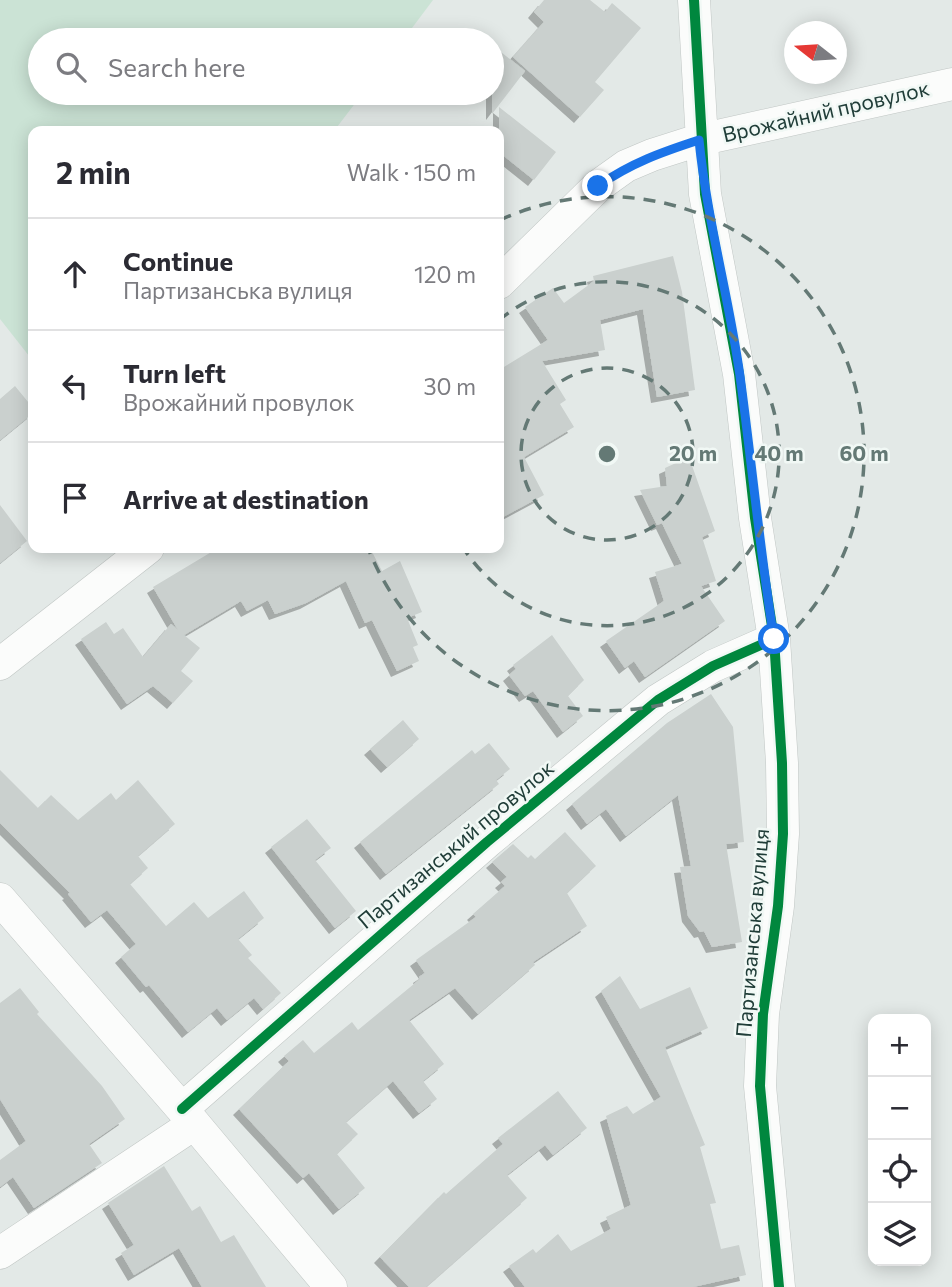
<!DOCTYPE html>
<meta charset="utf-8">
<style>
body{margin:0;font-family:Commissioner,sans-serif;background:#f7f7f7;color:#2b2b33}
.controls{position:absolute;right:21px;bottom:21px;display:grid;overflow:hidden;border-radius:14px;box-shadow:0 4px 18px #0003}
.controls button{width:63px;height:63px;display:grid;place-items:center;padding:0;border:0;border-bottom:2px solid #e1e1e2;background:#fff;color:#2b2b33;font:35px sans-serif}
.compass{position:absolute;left:784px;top:21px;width:63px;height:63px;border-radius:50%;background:#fff;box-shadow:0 4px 18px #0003;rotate:287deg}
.stop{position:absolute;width:21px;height:21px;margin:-16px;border:5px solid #1a73e8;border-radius:50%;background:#fff}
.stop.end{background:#1a73e8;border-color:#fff;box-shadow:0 2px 7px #0008}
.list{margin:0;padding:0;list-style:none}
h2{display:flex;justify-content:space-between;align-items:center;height:91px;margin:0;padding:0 28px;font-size:30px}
h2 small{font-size:23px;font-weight:400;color:#7c7c81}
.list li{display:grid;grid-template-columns:46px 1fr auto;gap:21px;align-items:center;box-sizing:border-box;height:112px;padding:0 28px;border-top:2px solid #e1e1e2}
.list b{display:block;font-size:26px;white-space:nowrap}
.list p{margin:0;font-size:23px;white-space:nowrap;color:#7c7c81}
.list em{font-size:23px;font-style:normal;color:#7c7c81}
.icon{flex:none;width:38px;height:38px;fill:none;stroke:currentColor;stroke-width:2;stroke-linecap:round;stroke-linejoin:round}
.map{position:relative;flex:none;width:952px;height:1287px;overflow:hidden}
.search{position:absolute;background:#fff;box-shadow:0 4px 18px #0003;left:28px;top:28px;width:476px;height:77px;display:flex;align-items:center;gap:18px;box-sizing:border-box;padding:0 24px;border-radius:38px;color:#7c7c81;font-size:26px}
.panel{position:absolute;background:#fff;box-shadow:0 4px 18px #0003;left:28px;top:126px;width:476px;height:427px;border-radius:14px}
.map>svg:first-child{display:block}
.green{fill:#cbe3d5}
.building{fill:#cad0ce;filter:url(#shadow)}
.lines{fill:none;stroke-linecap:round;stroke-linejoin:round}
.street-casing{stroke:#c0c6c4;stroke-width:33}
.street{stroke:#fbfcfb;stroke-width:32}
.cycleway-casing{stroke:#f1f8f5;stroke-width:15}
.cycleway{stroke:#00873e;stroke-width:10}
.route{stroke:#1a73e8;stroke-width:9}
.ring{fill:none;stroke:#647975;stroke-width:3.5;stroke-dasharray:12 9}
.labels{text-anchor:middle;stroke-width:5;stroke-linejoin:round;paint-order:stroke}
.street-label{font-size:21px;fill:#203d38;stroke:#f1f8f5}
.centre{fill:#647975;stroke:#f1f8f5;stroke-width:3.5}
.ring-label{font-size:21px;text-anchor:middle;font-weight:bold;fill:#647975;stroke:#f1f8f5;stroke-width:5;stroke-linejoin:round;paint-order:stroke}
</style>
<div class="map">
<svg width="952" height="1287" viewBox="0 0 952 1287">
<defs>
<filter id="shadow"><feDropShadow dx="-6" dy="6" stdDeviation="0" flood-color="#0004"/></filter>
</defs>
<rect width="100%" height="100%" fill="#e3e9e7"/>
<!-- green -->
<path class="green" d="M0 0H433L403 40H40V93H363L334 131H33V361L0 319Z"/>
<!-- building -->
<path class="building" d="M544 0H590L605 12 612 3 641 28 595 82 604 90 580 117 513 57 544 22 534 12Z
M492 45 525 71 492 114Z
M499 107 556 152 534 180 499 152Z
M673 256 682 292 695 390 657 397 643 309 600 320 605 350 542 361 566 400 560 404 574 427 524 457 544 495 499 519V370L548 340 525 307 553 288 564 303 594 281 593 276Z
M15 386 33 408V413L0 440V399Z
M689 457 715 531 702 537 716 581 701 586 725 621 645 677 634 661 625 668 606 641 664 601 655 572 682 564 662 523 657 525 640 490 667 486 665 468Z
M0 505 27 541 0 563Z
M218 548H370L382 571 400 561 422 612 407 618 418 645 413 647 419 661 397 671 372 620 365 623 346 581 306 603 275 614 268 600 247 611 241 601 184 635 200 648 181 671 193 681 173 703 153 686 127 704 81 639 106 622 114 634 123 628 143 657 171 624 178 630 153 587Z
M552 635 584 680 568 696 583 716 563 732 533 691 525 696 509 675 516 669 513 665Z
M711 694 733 727 744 842 726 844 742 942 712 947 704 931 700 932 688 916 680 867 691 866 678 795 626 836 606 809 587 824 572 804 667 723Z
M403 720 419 739 387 767 370 749Z
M489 743 510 769 496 780 499 784 386 874 360 842 472 750 475 754Z
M0 770 38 808 51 795 78 820 111 793 116 800 138 780 175 824 138 856 148 868 130 884 166 926 194 902 208 918 244 891 264 918 238 939 252 955 248 958 281 993 263 1009 254 998 227 1020 217 1008 188 1032 149 985 146 987 121 957 136 944 107 910 91 922 68 894 70 893 0 823Z
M307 819 331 848 315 860 356 911 335 928 271 847Z
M565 832 596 866 567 893 587 926 533 962 535 965 478 1014 455 988 409 1020 444 1064 423 1081 437 1099 419 1113 393 1081 346 1122 358 1134 337 1154 365 1188 339 1209 309 1173 303 1178 239 1109 289 1061 284 1056 303 1040 314 1053 352 1022 358 1030 420 979 419 977 425 973 416 960 476 917 473 914 505 886 501 882 507 877 492 862 513 844 528 858 531 855 535 859Z
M620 976 640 1009 690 987 708 1028 665 1047 705 1145 700 1147 716 1203 710 1204 721 1249 739 1245 746 1275 693 1287H525L509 1266 533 1249 536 1253 558 1234 571 1251 611 1229 606 1217 631 1205 606 1116 627 1106 633 1114 661 1097 601 991Z
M20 988 39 1012 37 1014 102 1086 125 1119 89 1144 102 1163 34 1208 13 1177 0 1187V1160L26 1141 0 1099V1003Z
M558 1091 587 1128 553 1155 545 1145 507 1175 527 1198 426 1287H409L380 1257 444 1192 446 1194 503 1144 498 1138Z
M164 1166 192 1211 200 1206 221 1242 234 1235 266 1287H202L179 1248 134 1275 121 1253 134 1245 108 1203Z"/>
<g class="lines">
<defs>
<path id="street" d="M694 0 705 194 739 374 755 518 774 639 782 763 783 834 778 906 763 1014 760 1086 779 1287
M499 283 598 186 626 166 652 155 699 140 952 84
M0 664 148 548
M0 899 182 1109 331 1287
M182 1109 487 842 658 700 713 666 774 639
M0 1253 194 1124"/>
</defs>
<!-- street casing -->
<use href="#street" class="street-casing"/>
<!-- street -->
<use href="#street" class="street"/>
<defs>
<path id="cycleway" d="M694 0 705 194 739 374 755 518 774 639 782 763 783 834 778 906 763 1014 760 1086 779 1287
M182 1109 487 842 658 700 713 666 774 639"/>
</defs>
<!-- cycleway casing -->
<use href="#cycleway" class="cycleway-casing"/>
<!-- cycleway -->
<use href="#cycleway" class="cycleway"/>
</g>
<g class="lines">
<!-- route -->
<path class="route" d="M598 186C631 163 662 152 699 140 707 220 729 297 740 376 752 464 760 552 774 639"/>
</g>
<!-- distance rings -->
<g class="ring">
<circle cx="607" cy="454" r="86"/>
<path d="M499 320A172 172 0 1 1 464 549"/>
<path d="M500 220A257 257 0 1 1 368 548"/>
</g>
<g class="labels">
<!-- street labels -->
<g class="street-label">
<text transform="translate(826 112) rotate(-13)" y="7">Врожайний провулок</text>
<text transform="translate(456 845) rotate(-40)" y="7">Партизанський провулок</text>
<text transform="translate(753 933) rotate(-85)" y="7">Партизанська вулиця</text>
</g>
</g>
<circle cx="607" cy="454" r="10" class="centre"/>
<g class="ring-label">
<text x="693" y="461">20 m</text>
<text x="779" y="461">40 m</text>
<text x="864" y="461">60 m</text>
</g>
</svg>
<div class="controls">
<button>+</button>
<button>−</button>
<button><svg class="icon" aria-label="locate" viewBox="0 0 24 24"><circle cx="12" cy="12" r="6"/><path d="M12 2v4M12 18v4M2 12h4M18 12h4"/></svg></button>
<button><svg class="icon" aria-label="layers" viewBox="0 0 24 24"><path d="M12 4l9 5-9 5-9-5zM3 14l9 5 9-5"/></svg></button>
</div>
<svg class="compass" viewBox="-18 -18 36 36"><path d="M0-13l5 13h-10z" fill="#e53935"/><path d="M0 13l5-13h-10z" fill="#7c7c81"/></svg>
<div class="stop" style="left:774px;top:639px"></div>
<div class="stop end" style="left:598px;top:186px"></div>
<div class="search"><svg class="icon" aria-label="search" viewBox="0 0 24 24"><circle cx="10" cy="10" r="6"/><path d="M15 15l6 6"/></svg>Search here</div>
<section class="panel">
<h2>2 min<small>Walk · 150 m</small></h2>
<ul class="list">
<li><svg class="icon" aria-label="ahead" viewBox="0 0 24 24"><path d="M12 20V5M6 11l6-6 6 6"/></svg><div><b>Continue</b><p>Партизанська вулиця</p></div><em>120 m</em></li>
<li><svg class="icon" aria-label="left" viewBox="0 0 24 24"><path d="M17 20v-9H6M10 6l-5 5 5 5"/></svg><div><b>Turn left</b><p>Врожайний провулок</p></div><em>30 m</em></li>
<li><svg class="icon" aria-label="arrive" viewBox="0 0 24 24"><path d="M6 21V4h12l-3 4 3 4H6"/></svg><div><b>Arrive at destination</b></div></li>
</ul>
</section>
</div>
